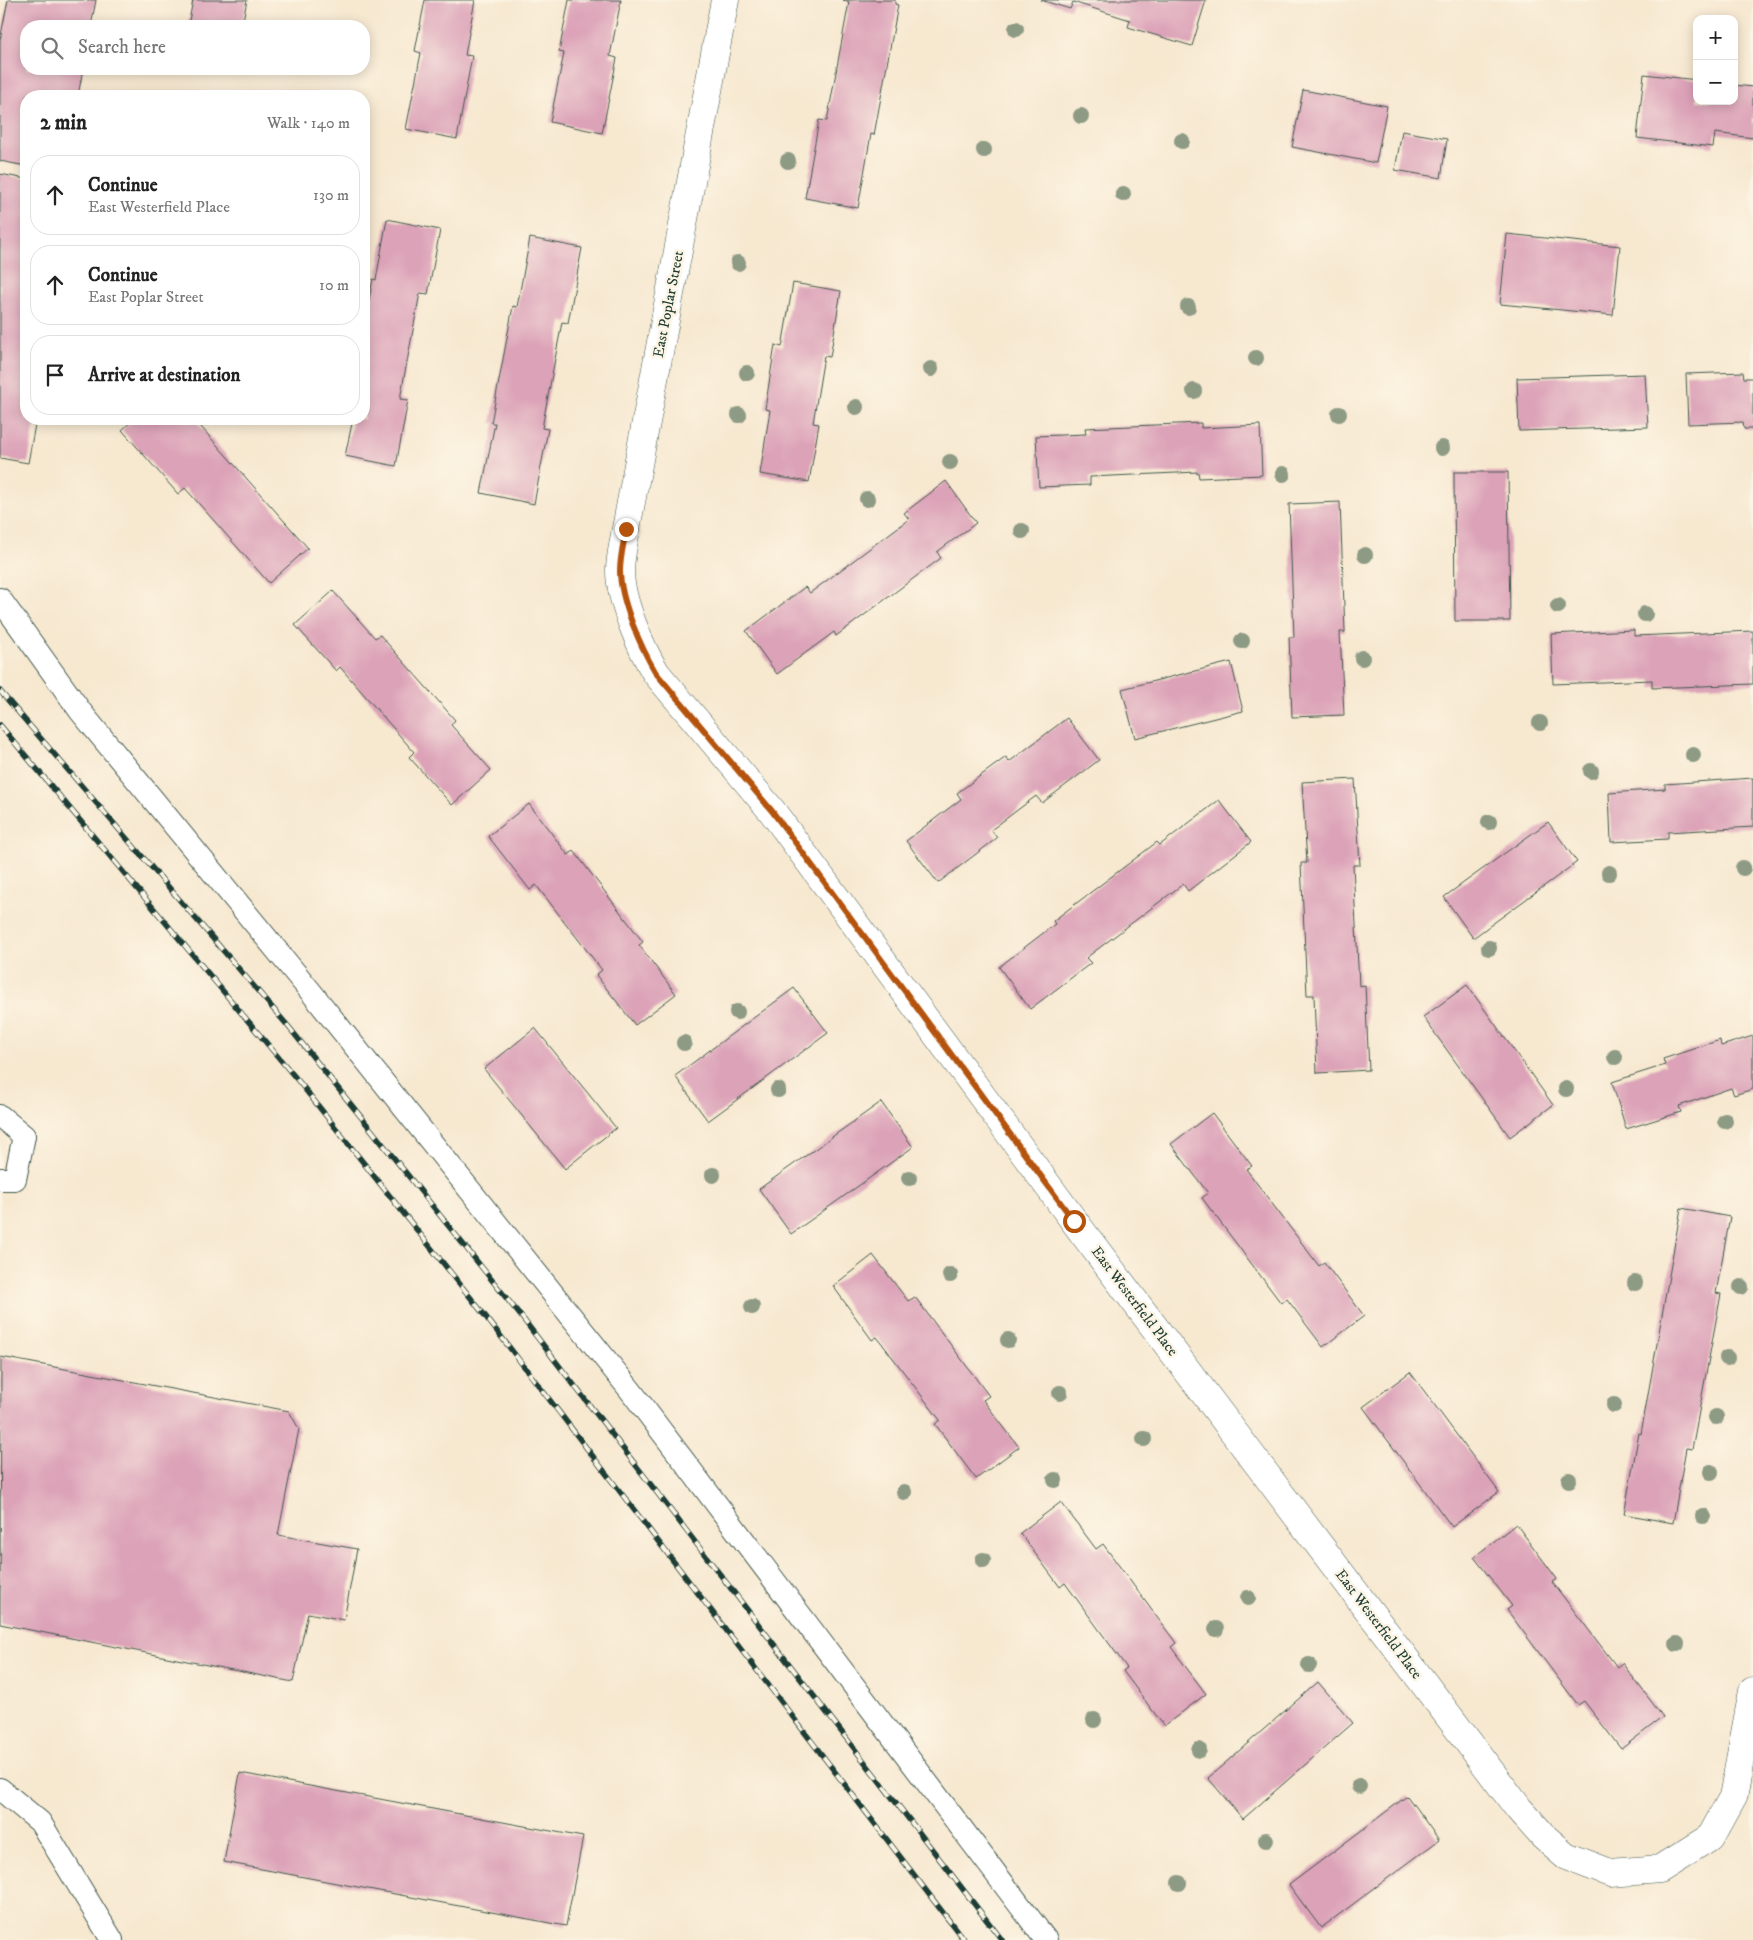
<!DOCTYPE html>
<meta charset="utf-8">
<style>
body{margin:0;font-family:"IM FELL DW Pica",serif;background:#f6f6f6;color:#222}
.controls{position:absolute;right:15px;top:15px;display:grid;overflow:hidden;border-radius:10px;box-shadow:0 2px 12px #0003}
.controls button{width:45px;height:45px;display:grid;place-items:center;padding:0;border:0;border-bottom:1px solid #e0e0e0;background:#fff;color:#222;font:25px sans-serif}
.stop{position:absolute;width:15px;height:15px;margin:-11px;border:4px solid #b45309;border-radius:50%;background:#fff}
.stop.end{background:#b45309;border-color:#fff;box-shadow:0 1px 5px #0008}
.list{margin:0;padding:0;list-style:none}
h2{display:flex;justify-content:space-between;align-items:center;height:65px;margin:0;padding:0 20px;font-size:21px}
h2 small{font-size:16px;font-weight:400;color:#767676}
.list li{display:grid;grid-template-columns:32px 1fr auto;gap:15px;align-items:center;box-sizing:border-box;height:80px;margin:0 10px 10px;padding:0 10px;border:1px solid #e0e0e0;border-radius:20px}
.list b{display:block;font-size:19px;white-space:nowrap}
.list p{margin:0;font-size:16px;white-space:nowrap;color:#767676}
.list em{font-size:16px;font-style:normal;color:#767676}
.icon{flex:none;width:28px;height:28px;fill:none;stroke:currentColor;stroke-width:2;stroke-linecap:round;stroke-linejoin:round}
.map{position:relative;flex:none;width:1753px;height:1940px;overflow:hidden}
.search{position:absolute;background:#fff;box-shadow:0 2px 12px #0003;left:20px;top:20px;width:350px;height:55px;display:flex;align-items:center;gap:12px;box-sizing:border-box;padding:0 18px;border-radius:20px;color:#767676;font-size:19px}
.panel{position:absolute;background:#fff;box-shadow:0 2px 12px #0003;left:20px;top:90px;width:350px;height:335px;border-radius:20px}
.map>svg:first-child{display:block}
.building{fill:#dca2b8}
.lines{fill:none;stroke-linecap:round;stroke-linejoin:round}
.lane-casing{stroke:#3f574b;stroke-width:24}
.street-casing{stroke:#3f574b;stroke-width:29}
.lane{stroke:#fff;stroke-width:22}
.street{stroke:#fff;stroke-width:28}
.rail-casing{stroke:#1f3d34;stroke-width:5.5}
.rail{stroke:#fcf5e5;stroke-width:4;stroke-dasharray:11;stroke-linecap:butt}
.tree{fill:#8d9a84}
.route{stroke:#b45309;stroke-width:6}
.labels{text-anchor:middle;stroke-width:5;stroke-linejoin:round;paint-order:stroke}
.street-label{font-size:15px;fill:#1f3d34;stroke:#fcf5e5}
</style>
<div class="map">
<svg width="1753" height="1940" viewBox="0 0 1753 1940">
<rect width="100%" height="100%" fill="#fcf5e5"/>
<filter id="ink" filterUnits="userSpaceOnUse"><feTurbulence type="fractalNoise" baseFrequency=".02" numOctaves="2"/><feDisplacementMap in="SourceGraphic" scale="10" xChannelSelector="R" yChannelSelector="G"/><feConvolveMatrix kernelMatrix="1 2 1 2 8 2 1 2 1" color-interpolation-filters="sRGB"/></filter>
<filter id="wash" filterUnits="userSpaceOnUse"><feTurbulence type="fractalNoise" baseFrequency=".0096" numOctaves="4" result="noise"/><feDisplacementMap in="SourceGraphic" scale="20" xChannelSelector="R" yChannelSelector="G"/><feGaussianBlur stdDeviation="1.12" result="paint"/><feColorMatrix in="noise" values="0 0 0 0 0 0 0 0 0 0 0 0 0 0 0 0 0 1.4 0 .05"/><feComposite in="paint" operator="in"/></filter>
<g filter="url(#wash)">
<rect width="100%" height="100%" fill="#f7e8d0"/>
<g id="blocks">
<!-- building -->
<path class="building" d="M8 0H96L91 26H26V69H83L78 96H26V166L0 161V40Z
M193 0H247L242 26H188Z
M425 0H475L465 55 472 56 457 139 406 129 421 53 415 51Z
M569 0H621L610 56 617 58 602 133 550 122 564 53 559 52Z
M843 0H895V4L898 5 874 135 871 134 858 208 805 198 819 120 827 121 849 2Z
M1041 0H1206L1192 46 1128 27 1130 20 1073 2 1070 9Z
M1644 74 1697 80V101H1734V85L1753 87V138L1715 133 1713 147 1637 138Z
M1303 90 1387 106 1376 163 1292 147Z
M1402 131 1447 139 1441 178 1395 170Z
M0 174 26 179V419H36L28 463 0 458Z
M387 219 440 230 428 294 420 293 400 399 408 400 396 466 345 456 353 419H364V326L373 279 376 280Z
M1507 234 1620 246 1613 315 1500 304Z
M530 238 582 248 568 323 562 322 542 428 548 429 534 504 481 493 495 423H491L513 306 517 307Z
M793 283 841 291 830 357 824 356 813 423 819 424 809 482 760 474 770 410 765 409 775 345 782 347Z
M1743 372 1744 378H1753V429H1744L1743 422 1688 424 1686 374Z
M1645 374 1648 427 1519 431 1517 378Z
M134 419H194L308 548 269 583 185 488 178 494 122 430Z
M1201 423V428L1260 425 1262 475 1199 478 1198 472 1090 477V485L1039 487 1036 436 1086 434 1085 428Z
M1454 472H1508L1510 621H1455Z
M946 481 976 523 937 552 941 558 836 636 834 632 777 674 746 631 805 587 810 593 909 519 904 513Z
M1340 502 1345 632H1340L1344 715 1292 717 1289 637H1294L1289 504Z
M333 591 375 638 380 635 455 720 451 725 491 770 452 805 409 757 414 752 340 667 336 671 295 625Z
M1634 630V636L1753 631V684L1652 688V680L1553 684 1551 634Z
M1231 662 1243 711 1135 738 1122 689Z
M1067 718 1099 760 1042 803 1036 796 991 830 997 838 938 883 906 841 961 799 957 793 1006 757 1009 762Z
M1753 778V827L1668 832V839L1611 842 1609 793 1665 789V784Z
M1355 779 1360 865H1353L1359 986 1365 985 1369 1070 1317 1073 1314 995H1307L1301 863H1307L1302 782Z
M1219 800 1251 842 1188 891 1183 884 1086 958 1091 963 1030 1009 999 967 1055 924 1053 921 1157 842 1160 845Z
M529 804 568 855 574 851 643 942 639 945 676 994 635 1025 596 975 602 970 536 885 530 890 488 836Z
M1548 822 1577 862 1473 938 1444 897Z
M1467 985 1553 1105 1510 1137 1423 1017Z
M794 988 828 1033 708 1121 675 1076Z
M535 1028 616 1128 565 1169 484 1069Z
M1753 1036V1089L1734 1095 1731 1088 1679 1106 1681 1112 1626 1129 1612 1082 1665 1065 1663 1059 1720 1040 1721 1046Z
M881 1102 913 1147 791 1234 759 1189Z
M1212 1113 1252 1166 1246 1169 1319 1266 1324 1262 1364 1316 1323 1347 1287 1299 1281 1303 1202 1198 1208 1193 1171 1144Z
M1681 1208 1730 1217 1716 1293 1721 1294 1692 1449 1686 1448 1673 1523 1624 1514 1639 1433 1641 1434Z
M873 1255 908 1301 915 1297 989 1396 983 1400 1019 1447 976 1479 935 1424 940 1420 877 1337 872 1340 833 1286Z
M1 1357 289 1411 299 1429 278 1535 357 1549 344 1620 308 1613 293 1682 0 1624Z
M1410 1372 1499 1492 1452 1527 1363 1407Z
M1061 1502 1096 1549 1103 1544 1176 1643 1171 1647 1206 1694 1164 1726 1123 1671 1127 1668 1065 1583 1060 1587 1020 1533Z
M1516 1524 1557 1579 1552 1582 1617 1667 1622 1663 1663 1717 1621 1749 1584 1701 1578 1705 1507 1610 1512 1606 1474 1557Z
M1318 1682 1353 1723 1243 1819 1208 1778Z
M240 1773 583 1837 566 1926 224 1862Z
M1407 1796 1439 1840 1321 1928 1289 1885Z"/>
</g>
</g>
<g filter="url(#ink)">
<use href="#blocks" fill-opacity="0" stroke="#3f574b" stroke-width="1"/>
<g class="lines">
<defs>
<path id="lane" d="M0 599 81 712 311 992 631 1391 1046 1940
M0 1116 24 1136 15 1179H0
M0 1789 40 1822 112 1940"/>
<path id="street" d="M725 0 626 529C624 542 620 557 620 571 620 600 641 649 656 673L772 811 1074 1221 1519 1809 1544 1837 1566 1856 1610 1873 1660 1869 1711 1837 1733 1797 1753 1691"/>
</defs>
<!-- lane casing -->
<use href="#lane" class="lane-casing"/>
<!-- street casing -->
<use href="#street" class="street-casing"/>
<!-- lane -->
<use href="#lane" class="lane"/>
<!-- street -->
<use href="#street" class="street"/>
<defs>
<path id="rail" d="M0 691 288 1026 520 1315 1002 1940
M0 725 300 1083 486 1317 964 1940"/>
</defs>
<!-- rail casing -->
<use href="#rail" class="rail-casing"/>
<!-- rail -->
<use href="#rail" class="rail"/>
</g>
<!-- trees -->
<g class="tree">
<circle cx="1016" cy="29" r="8"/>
<circle cx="1081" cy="116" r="8"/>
<circle cx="1182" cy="141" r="8"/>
<circle cx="984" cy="150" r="8"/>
<circle cx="788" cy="161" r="8"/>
<circle cx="1123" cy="194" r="8"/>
<circle cx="738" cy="263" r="8"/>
<circle cx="1188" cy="307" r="8"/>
<circle cx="1256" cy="358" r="8"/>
<circle cx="931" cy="369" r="8"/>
<circle cx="747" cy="373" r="8"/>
<circle cx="1194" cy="391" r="8"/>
<circle cx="856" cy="407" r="8"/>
<circle cx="1339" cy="414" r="8"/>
<circle cx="739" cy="415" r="8"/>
<circle cx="1442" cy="448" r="8"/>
<circle cx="950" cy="462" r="8"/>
<circle cx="1283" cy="474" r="8"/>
<circle cx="867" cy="499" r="8"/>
<circle cx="1022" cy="531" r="8"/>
<circle cx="1365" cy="555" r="8"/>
<circle cx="1558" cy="606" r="8"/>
<circle cx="1645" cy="614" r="8"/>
<circle cx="1242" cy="641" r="8"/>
<circle cx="1362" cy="658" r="8"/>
<circle cx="1540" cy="723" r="8"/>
<circle cx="1693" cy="755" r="8"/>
<circle cx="1591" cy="771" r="8"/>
<circle cx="1489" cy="822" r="8"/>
<circle cx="1743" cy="868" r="8"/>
<circle cx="1609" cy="873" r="8"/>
<circle cx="1489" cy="948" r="8"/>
<circle cx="737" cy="1012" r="8"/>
<circle cx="684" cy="1043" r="8"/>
<circle cx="1615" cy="1057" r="8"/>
<circle cx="1566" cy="1089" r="8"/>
<circle cx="778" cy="1090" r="8"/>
<circle cx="1725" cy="1121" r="8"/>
<circle cx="713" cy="1175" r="8"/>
<circle cx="909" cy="1178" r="8"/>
<circle cx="950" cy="1275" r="8"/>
<circle cx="1635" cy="1283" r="8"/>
<circle cx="1741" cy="1287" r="8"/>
<circle cx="752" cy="1307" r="8"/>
<circle cx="1008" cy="1340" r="8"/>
<circle cx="1727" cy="1358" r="8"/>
<circle cx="1060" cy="1393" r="8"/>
<circle cx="1614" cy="1405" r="8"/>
<circle cx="1716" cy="1417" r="8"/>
<circle cx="1144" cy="1439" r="8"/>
<circle cx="1711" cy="1472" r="8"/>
<circle cx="1055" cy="1480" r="8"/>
<circle cx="1569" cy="1480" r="8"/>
<circle cx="904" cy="1492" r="8"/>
<circle cx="1703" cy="1516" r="8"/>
<circle cx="983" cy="1560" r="8"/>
<circle cx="1248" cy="1598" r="8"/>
<circle cx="1216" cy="1629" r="8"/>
<circle cx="1677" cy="1644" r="8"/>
<circle cx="1309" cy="1665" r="8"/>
<circle cx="1094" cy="1720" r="8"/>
<circle cx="1199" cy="1750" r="8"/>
<circle cx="1359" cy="1786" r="8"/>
<circle cx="1266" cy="1840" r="8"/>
<circle cx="1179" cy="1883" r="8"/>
</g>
</g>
<g class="lines" filter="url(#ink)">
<!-- route -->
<path class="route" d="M626 529C624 542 620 557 620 571 620 600 641 648 656 673L772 811 1074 1221"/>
</g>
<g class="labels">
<!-- street labels -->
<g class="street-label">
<text transform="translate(668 304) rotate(-79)" y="5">East Poplar Street</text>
<text transform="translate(1135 1301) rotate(53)" y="5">East Westerfield Place</text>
<text transform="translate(1379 1624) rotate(53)" y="5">East Westerfield Place</text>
</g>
</g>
</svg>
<div class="controls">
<button>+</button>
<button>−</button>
</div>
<div class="stop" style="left:1074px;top:1221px"></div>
<div class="stop end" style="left:626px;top:529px"></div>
<div class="search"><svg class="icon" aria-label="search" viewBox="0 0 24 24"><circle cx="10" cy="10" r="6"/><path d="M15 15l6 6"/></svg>Search here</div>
<section class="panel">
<h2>2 min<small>Walk · 140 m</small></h2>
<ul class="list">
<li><svg class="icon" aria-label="ahead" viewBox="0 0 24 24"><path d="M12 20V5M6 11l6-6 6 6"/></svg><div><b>Continue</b><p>East Westerfield Place</p></div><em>130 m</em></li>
<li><svg class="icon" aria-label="ahead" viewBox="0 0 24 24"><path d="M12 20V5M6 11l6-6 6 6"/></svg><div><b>Continue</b><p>East Poplar Street</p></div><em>10 m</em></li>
<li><svg class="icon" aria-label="arrive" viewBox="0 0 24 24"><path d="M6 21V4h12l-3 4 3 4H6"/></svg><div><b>Arrive at destination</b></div></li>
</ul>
</section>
</div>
